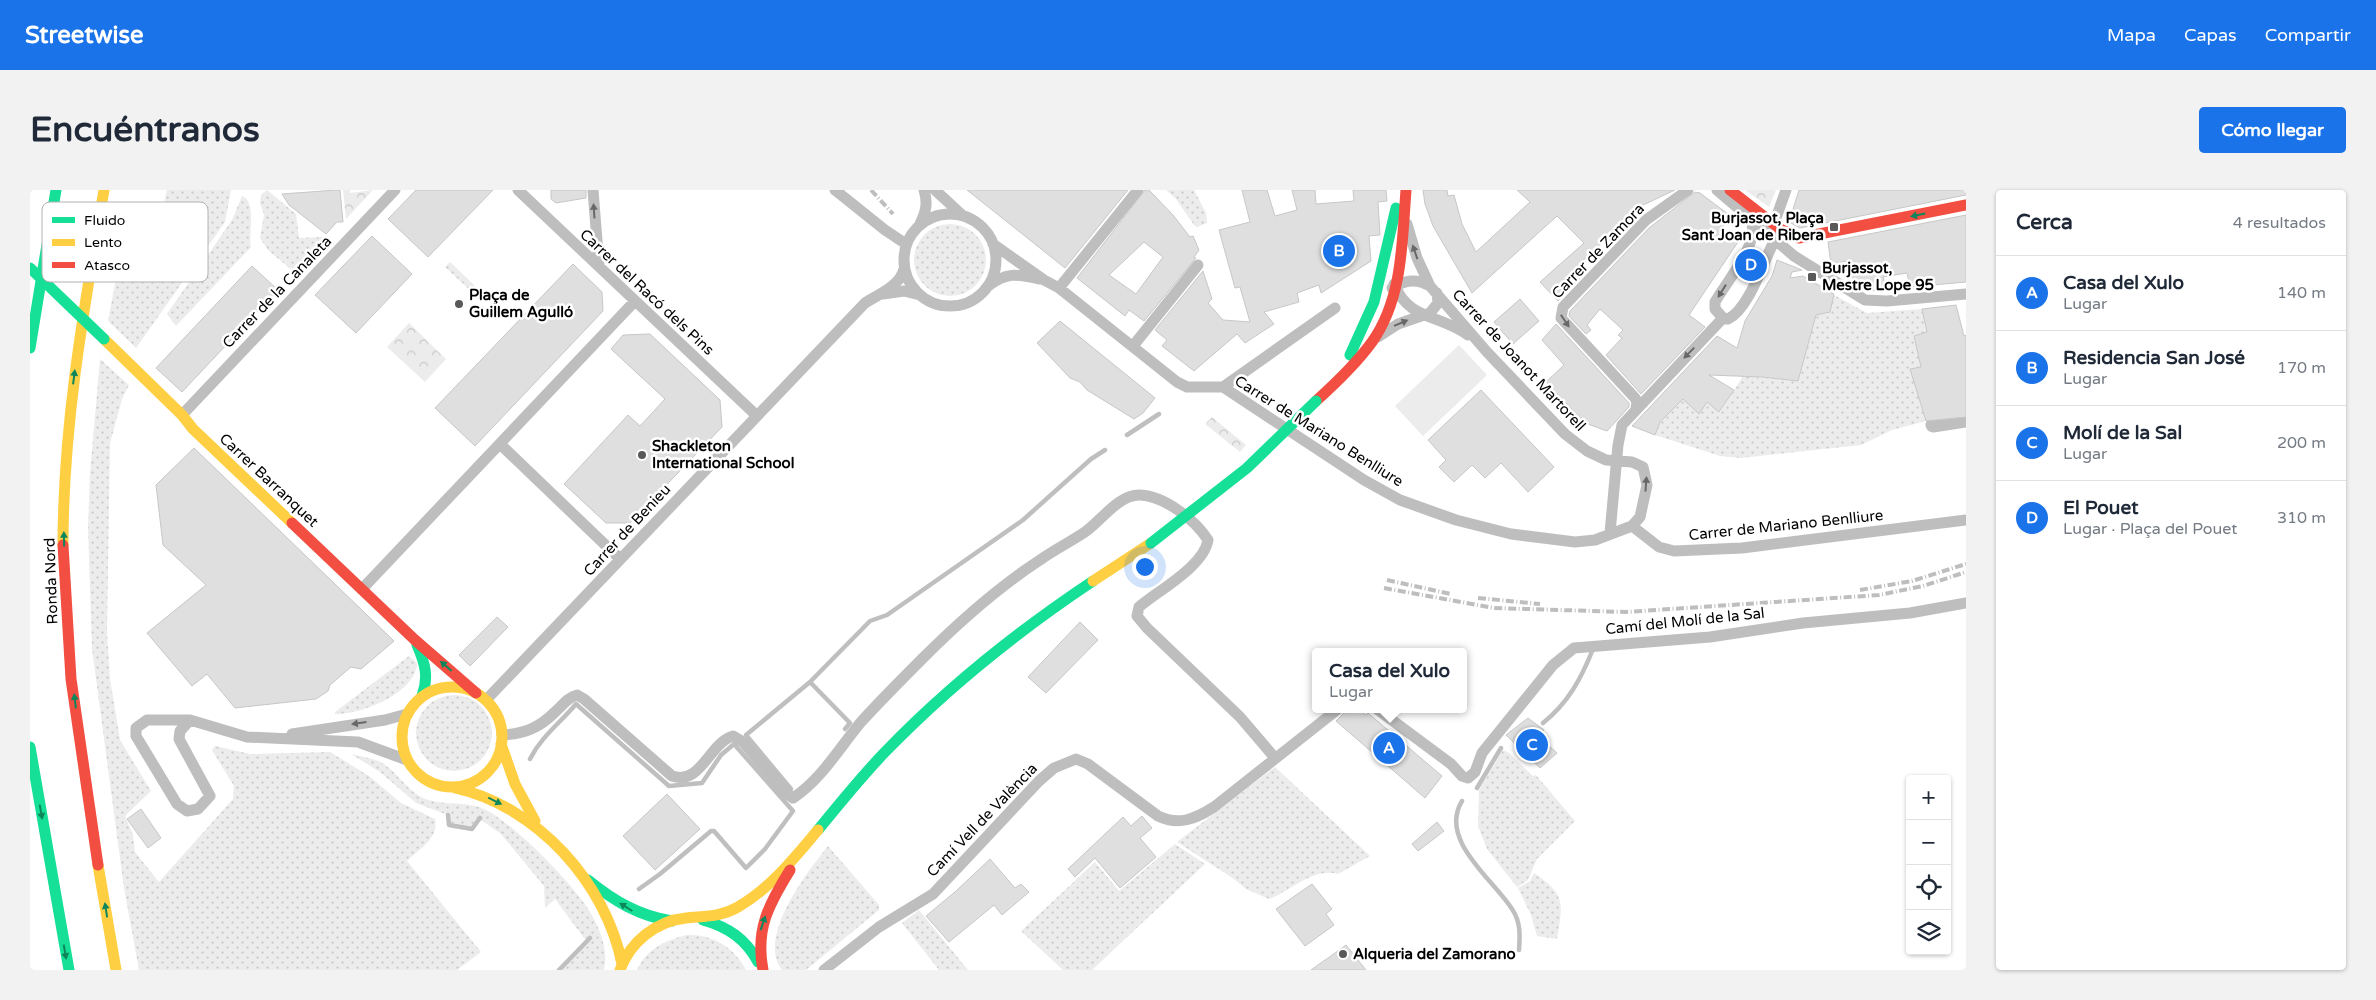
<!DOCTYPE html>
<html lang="es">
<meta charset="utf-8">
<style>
body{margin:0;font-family:"Varela Round",sans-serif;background:#f2f2f3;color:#1f2937}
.controls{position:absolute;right:15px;bottom:15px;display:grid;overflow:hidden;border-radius:5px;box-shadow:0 1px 4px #0004}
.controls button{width:45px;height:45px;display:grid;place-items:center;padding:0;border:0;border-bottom:1px solid #e0e1e3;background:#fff;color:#1f2937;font:25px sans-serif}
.you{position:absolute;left:1114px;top:376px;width:18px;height:18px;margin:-12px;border:4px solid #fff;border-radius:50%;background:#1a73e8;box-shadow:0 0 0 8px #1a73e833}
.badge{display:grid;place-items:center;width:32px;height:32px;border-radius:50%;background:#1a73e8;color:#fff;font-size:16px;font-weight:700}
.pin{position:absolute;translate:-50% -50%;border:2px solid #fff;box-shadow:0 1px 5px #0006}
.popup{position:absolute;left:1282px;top:458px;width:155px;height:65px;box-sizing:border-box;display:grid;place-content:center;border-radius:5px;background:#fff;filter:drop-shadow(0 1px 4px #0005);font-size:16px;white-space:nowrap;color:#747a83}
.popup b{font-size:19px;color:#1f2937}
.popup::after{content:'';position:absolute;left:50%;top:100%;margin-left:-10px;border:10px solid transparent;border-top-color:#fff}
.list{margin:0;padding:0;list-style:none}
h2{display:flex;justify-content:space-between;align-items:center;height:65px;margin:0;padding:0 20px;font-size:21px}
h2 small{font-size:16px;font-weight:400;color:#747a83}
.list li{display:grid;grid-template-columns:32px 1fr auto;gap:15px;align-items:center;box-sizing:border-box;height:75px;padding:0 20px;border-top:1px solid #e0e1e3}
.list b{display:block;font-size:19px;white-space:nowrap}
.list p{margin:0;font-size:16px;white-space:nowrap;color:#747a83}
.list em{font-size:16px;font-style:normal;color:#747a83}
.icon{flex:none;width:28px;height:28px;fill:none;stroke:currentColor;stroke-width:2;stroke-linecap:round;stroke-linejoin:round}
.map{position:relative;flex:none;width:1936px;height:780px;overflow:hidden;border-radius:5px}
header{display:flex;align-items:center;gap:30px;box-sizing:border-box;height:70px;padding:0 25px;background:#1a73e8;color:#fff}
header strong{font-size:24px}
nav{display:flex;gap:28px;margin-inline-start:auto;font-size:18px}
.intro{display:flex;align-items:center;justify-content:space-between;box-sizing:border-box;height:120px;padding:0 30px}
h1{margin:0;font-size:35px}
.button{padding:12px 22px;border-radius:5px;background:#1a73e8;color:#fff;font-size:18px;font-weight:700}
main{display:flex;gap:30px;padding:0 30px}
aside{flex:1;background:#fff;border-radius:5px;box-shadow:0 1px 4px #0004}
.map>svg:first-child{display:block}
.grass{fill:url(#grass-dots)}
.park{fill:url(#park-crowns)}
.pitch{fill:#ececec}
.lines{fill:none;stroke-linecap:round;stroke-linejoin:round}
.stream{stroke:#bfbfbf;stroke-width:4.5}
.canal{stroke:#bfbfbf;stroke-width:15}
.building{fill:#dfdfdf;stroke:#c7c7c7;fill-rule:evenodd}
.street{stroke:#bebebe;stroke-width:11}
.fast{stroke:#16e098;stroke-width:11}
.slow{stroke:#ffcf43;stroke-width:11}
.jam{stroke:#f24e42;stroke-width:11}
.rail{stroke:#bebebe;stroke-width:4;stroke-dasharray:8 2.5 1 2.5;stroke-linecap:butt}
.fast-bridge{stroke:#16e098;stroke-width:11}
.oneway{fill:#686868}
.oneway2{fill:#0d865b}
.poi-dot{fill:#595959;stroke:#fff;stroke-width:2}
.labels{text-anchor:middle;stroke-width:5;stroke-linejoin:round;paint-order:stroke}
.poi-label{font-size:15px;font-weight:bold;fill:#000;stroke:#fff;text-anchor:start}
.street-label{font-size:15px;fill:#000;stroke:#fff}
.key{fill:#fff;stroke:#b2b2b2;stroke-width:1}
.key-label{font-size:14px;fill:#000}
</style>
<header>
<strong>Streetwise</strong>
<nav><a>Mapa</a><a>Capas</a><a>Compartir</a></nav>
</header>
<div class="intro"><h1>Encuéntranos</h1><a class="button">Cómo llegar</a></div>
<main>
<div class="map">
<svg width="1936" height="780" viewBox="0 0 1936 780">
<defs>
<pattern id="grass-dots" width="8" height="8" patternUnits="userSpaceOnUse" patternTransform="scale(1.25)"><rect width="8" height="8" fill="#ececec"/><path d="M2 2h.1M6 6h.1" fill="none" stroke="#c9c9c9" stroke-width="1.8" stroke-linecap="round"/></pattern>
<pattern id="park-crowns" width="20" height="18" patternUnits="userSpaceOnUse" patternTransform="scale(1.25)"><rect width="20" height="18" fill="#ececec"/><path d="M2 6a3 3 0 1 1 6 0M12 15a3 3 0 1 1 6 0" fill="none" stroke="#c9c9c9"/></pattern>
</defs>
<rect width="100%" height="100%" fill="#fff"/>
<!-- grass -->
<path class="grass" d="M137 0H201L195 32 106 158 78 131 87 83 127 46Z
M237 0 266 24 269 48 293 47 296 49 264 82 238 60 230 48 234 25 230 13 231 5Z
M1136 0H1164L1176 23 1177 33 1167 37 1164 35 1146 9Z
M212 6C227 11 218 44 221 57L146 136 137 124 202 30Z
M884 70a36 36 0 1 1 72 0a36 36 0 1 1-72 0Z
M420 72 448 99 444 104 415 77Z
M1804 105 1837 123 1892 119 1897 142 1884 146 1891 177 1880 179 1896 231 1862 240 1831 255 1711 268 1690 266 1625 245 1630 232 1653 209 1669 223 1677 212 1690 222 1713 186 1768 191 1786 125 1800 122Z
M70 169 99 195 92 209 80 253 77 442 80 489 90 550 121 601 95 626 103 645 105 662 129 692 203 609 204 596 182 560 185 556 220 564 300 562 339 586 371 613 405 629C409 649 389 659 377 671L451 762 427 780H109L94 698 62 459 58 337 60 283Z
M379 466 387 473C386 503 331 525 305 524V522Z
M386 543a38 38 0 1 1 76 0a38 38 0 1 1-76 0Z
M1473 560 1479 563 1503 586 1506 585 1545 631 1507 669 1498 690 1487 697 1457 659 1448 636 1449 600Z
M321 564C332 567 345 568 354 574 368 584 376 598 391 607 411 617 434 610 454 619 483 632 550 700 564 729 572 745 578 762 574 780H533L531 778 557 752 525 709 515 718 514 696 471 644 451 630 442 639 419 635 418 625 386 613 350 582Z
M1245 577 1340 666 1308 684C1283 677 1261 701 1239 709L1216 699 1204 689 1147 652Z
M1145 654 1175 674 1062 780H1033L991 741 1065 672 1089 701Z
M798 656 849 715V720L776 780H752C726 747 778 681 798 656Z
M1504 683C1536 705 1533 712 1527 749L1507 746 1501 725 1488 698 1500 691Z
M889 720 938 780H909L872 733Z
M657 745C682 744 704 757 716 780H607C616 759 636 750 657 745Z"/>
<!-- park -->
<path class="park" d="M313 0H320V3L343 0 316 29Z
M1715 0H1746L1739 17Z
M379 133 416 169 395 192 357 157Z
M1182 227 1216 255 1210 262 1175 234Z"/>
<!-- pitch -->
<path class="pitch" d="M1429 155 1457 185 1393 246 1365 216Z"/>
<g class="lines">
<!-- stream -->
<path class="stream" d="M1097 245 1129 224
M780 492 820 533 815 539
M1513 533C1538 513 1551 489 1563 459
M500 569C511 547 530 533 546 514L639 596 672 593 691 565 704 554 763 621 735 659 716 678 684 641H681L630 684 609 699
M1447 598 1471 558
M761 599 716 545 780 492 840 431 857 425 993 330 1061 269 1075 260
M1432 611C1408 650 1464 690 1482 719 1491 732 1490 746 1489 760
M418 625 419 635 442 639 450 628
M529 780 560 748"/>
<!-- canal -->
<path class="canal" d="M1903 235 1936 230"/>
</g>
<!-- building -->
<path class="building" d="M306 0H310L313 32H307L296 44 259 15 252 4Z
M386 0H463L398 67 358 29Z
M521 0H556V8L526 13 521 9Z
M937 0H1098L1035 78Z
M1115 0H1119L1143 25 1160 47 1163 46 1169 60 1164 67 1166 68 1114 131 1099 120 1095 126 1047 88ZM1114 52 1133 67 1106 104 1079 85Z
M1212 0H1237L1245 26 1267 20 1262 0H1285L1286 14 1324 11 1323 0H1356L1357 11 1348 12 1350 45 1339 46 1341 71 1291 103 1289 95 1267 103 1269 112 1234 122 1244 134 1215 153 1207 144 1164 181 1132 156 1137 150 1125 140 1173 81 1182 109 1178 113 1193 130 1220 132 1210 97 1205 98 1189 40 1220 32Z
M1393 0H1417L1418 6 1424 5 1432 34 1446 62 1500 12 1487 0H1645L1611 16 1548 75 1555 83 1528 111 1510 92 1554 53 1527 26 1442 103 1403 36 1395 14Z
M1769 0H1936V5L1770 38 1759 32Z
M1665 2 1670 3 1702 27 1692 38 1710 49 1659 125 1675 137 1611 204 1576 165 1592 148 1588 145 1593 140 1570 119 1557 135 1561 140 1556 144 1539 126 1540 121 1619 38Z
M1936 25V92L1880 97 1877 83 1853 87 1857 99 1841 101 1823 90 1822 79 1817 80 1818 71 1801 74 1798 52Z
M342 46 382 84 326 143 285 105Z
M1747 70 1772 80 1762 82 1760 88 1773 86 1804 104 1800 122 1786 125 1768 191 1732 187 1679 185 1704 200 1689 222 1677 212 1669 224 1653 209 1630 232 1625 245 1602 236 1687 146 1707 158 1715 131 1742 86Z
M543 74 572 102 573 121 445 256 405 218Z
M222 76 248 100 152 202 126 178Z
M1490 109 1509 131 1483 154 1464 132Z
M1926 115 1934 146 1936 145V227L1896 231 1880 179 1891 177 1884 146 1897 142 1892 119Z
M1030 131 1125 208 1113 223 1104 229 1057 200 1050 192 1040 188 1007 153Z
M1526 134 1599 213V217L1577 241 1555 233 1516 192 1534 175 1512 150Z
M620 144 690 210 692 237 600 333H576L534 294 598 225 610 236 635 209 581 159 593 145Z
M1451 200 1524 277 1498 302 1471 273 1455 288 1442 275 1424 292 1409 277 1416 270 1398 250Z
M164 258 364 451 331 479 321 477 300 495 298 501 286 509 205 518 177 484 162 496 117 443 176 395 133 355 126 295Z
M467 427 478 437 440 476 429 465Z
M1050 432 1068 450 1016 503 998 487Z
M1328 519 1336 525 1338 523 1412 586 1395 608 1306 531 1314 523Z
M1498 528 1514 540 1508 546 1527 563 1510 578 1476 545Z
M637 604 670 639 625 680 593 646Z
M111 619 131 648 118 658 97 629Z
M1112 626 1122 638 1110 648 1126 667 1090 698 1065 668 1045 687 1038 679 1093 627 1101 636Z
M1407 632 1414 641 1388 661 1382 654Z
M960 669 985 698 991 694 999 702 972 725 964 715 919 752 896 726 926 701Z
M1282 694 1302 719 1296 724 1304 735 1275 756 1246 719Z
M1316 755 1336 780H1281L1312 758Z"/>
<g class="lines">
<!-- street -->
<path class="street" d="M488 0 726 225
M563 0 569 76
M805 0 855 40 876 54
M905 0 931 24
M1687 0 1764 66 1835 110 1857 111 1936 104
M874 70a46 46 0 1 1 92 0a46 46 0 1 1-92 0Z
M1746 28 1756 0
M1720 29C1733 50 1696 92 1685 112V119L1693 128 1698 129C1720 119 1736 64 1748 43
M890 34C896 22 898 13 894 0
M963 54 1014 90 1029 98 1147 192 1157 197H1193L1334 290 1370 310 1426 330 1481 344 1545 352 1565 350 1602 336 1610 327 1617 295 1613 277 1602 272 1576 270 1557 261 1535 244 1457 162 1400 96 1387 68 1377 34
M1364 94C1379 131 1410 124 1438 145
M958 96C977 82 986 84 1009 89
M1029 98 1108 0
M1362 98C1376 90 1386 88 1400 96
M853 104 874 101 890 105
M1348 147 1368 134 1400 123 1408 113 1407 103
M1103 156 1168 75
M1193 197 1305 118
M1606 219 1607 212 1605 208 1531 128 1533 117 1616 30 1658 0
M152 225 365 0
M470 254 590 369
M1602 336 1629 357 1644 361 1712 358 1936 330
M1580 343 1588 255 1592 235 1693 128
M333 398 605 111
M456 510 835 113C849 104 870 96 874 79
M1347 519 1421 574 1432 586 1438 588 1445 582 1452 563 1523 475 1544 458 1680 447 1773 433 1880 423 1936 413
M160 530 150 541 149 549 180 606 168 619 157 621 147 614 106 546V538L117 530H160L217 547 328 552 377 570
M262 544 355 530 377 524
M472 545C494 544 509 538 525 522 532 516 538 507 547 505L554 509 642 586C671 596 679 553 703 546L713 552 755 602 763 608C791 590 810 557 831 532 851 510 873 488 894 467 928 433 970 396 1010 370 1024 360 1040 352 1055 342 1071 331 1089 304 1110 305 1135 306 1165 330 1178 350 1174 376 1129 400 1109 417L1107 426 1117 438 1210 527 1245 568
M794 780 849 737 903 704 1009 591 1024 578 1046 569 1058 574 1128 626C1149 636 1165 629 1184 617L1308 519"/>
<!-- fast -->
<path class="fast" d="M0 158 26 0
M1320 165 1344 112 1366 18
M387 455C395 473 399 487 392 506
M0 557 39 780
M788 640C810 613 831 587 855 562 918 497 988 441 1063 391
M558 690C584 711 609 726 642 731
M673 730C698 737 716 749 728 772"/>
<!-- slow -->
<path class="slow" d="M74 149 152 225 163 239 262 333
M33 355C33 235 54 118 74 0
M1063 391 1121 353
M372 547a50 50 0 1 1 100 0a50 50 0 1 1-100 0Z
M471 554 485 594 505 631
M425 598C507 616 576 693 592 774
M68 675 86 780
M590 780C600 752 626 731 656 728 675 726 691 727 708 717 740 699 765 667 788 640"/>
<!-- jam -->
<path class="jam" d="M1700 0 1750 39 1769 48 1936 15
M1286 211C1306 193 1326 174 1342 152 1373 108 1372 52 1376 0
M262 333 385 450 446 503
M33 355 41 489 68 675
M733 780C725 739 739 714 760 680"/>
<!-- rail -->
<path class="rail" d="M841 0 863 24
M1357 390 1421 404
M1354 398 1464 418 1596 422 1849 405 1893 396 1936 382
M1830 400 1882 391 1936 374
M1448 408 1510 414"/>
<!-- fast-bridge -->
<path class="fast-bridge" d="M0 78 74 149
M1121 353 1217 278 1286 211"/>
</g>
<!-- one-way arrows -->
<defs><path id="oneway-solid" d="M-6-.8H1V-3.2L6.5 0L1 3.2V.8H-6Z" transform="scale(1.25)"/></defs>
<g class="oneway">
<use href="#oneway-solid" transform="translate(564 21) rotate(-94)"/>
<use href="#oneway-solid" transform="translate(1385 62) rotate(-109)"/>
<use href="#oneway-solid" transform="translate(1692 101) rotate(122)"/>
<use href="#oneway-solid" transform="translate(1535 131) rotate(56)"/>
<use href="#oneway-solid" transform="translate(1371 133) rotate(-23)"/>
<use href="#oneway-solid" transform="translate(1659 163) rotate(134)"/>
<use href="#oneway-solid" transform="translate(1616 294) rotate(-86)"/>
<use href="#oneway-solid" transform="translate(329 533) rotate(172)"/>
</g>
<g class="oneway2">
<use href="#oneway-solid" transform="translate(1888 25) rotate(168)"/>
<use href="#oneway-solid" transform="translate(44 187) rotate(-83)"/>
<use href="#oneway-solid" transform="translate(34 349) rotate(-91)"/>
<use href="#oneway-solid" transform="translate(416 476) rotate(-139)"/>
<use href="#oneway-solid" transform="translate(45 511) rotate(-97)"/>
<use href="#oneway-solid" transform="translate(465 611) rotate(26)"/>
<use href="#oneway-solid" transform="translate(11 622) rotate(80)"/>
<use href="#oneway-solid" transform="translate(596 717) rotate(-148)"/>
<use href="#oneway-solid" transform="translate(76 720) rotate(-99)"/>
<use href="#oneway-solid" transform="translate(733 733) rotate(-72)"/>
<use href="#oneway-solid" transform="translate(35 762) rotate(80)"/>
</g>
<!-- markers -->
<g class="poi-dot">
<rect x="1799" y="32" width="10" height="10" rx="2.5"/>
<rect x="1777" y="82" width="10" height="10" rx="2.5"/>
<circle cx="429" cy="114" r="5"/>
<circle cx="612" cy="265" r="5"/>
<circle cx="1313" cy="764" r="5"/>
</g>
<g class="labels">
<!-- poi labels -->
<g class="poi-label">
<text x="1794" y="33" text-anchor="end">Burjassot, Plaça<tspan x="1794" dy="17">Sant Joan de Ribera</tspan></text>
<text x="1792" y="83">Burjassot,<tspan x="1792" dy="17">Mestre Lope 95</tspan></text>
<text x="439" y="110">Plaça de<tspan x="439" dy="17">Guillem Agulló</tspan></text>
<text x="622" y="261">Shackleton<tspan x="622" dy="17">International School</tspan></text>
<text x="1323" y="769">Alqueria del Zamorano</text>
</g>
<!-- street labels -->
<g class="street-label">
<text transform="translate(1568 61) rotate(-46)" y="5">Carrer de Zamora</text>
<text transform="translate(247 102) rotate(-46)" y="5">Carrer de la Canaleta</text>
<text transform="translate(617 102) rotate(43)" y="5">Carrer del Racó dels Pins</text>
<text transform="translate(1489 170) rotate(47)" y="5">Carrer de Joanot Martorell</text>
<text transform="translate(1289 241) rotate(32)" y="5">Carrer de Mariano Benlliure</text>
<text transform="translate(239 290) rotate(43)" y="5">Carrer Barranquet</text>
<text transform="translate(1756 335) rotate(-6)" y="5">Carrer de Mariano Benlliure</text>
<text transform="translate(597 340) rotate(-47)" y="5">Carrer de Benieu</text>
<text transform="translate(21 391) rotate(-92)" y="5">Ronda Nord</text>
<text transform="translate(1655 431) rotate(-6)" y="5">Camí del Molí de la Sal</text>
<text transform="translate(952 630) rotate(-46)" y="5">Camí Vell de València</text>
</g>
</g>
<!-- legend -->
<rect x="12" y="12" width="166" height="80" rx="8" class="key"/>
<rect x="22" y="27" width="23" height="6" fill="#16e098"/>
<rect x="22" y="49" width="23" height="7" fill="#ffcf43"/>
<rect x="22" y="72" width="23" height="6" fill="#f24e42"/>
<g class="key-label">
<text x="54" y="35">Fluido</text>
<text x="54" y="57">Lento</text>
<text x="54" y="80">Atasco</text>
</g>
</svg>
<div class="controls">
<button>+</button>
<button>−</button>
<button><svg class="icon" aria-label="locate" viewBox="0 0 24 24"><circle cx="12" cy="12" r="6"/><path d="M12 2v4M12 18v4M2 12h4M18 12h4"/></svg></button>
<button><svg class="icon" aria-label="layers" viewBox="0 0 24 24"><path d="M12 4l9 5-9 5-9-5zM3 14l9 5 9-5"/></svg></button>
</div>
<div class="you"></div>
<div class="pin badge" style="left:1359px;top:558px">A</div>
<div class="popup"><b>Casa del Xulo</b>Lugar</div>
<div class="pin badge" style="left:1309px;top:61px">B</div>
<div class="pin badge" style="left:1502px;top:555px">C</div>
<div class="pin badge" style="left:1721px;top:75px">D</div>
</div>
<aside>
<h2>Cerca<small>4 resultados</small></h2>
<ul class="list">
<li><span class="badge">A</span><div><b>Casa del Xulo</b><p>Lugar</p></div><em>140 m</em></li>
<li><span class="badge">B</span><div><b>Residencia San José</b><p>Lugar</p></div><em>170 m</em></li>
<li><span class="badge">C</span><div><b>Molí de la Sal</b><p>Lugar</p></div><em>200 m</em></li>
<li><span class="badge">D</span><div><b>El Pouet</b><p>Lugar · Plaça del Pouet</p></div><em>310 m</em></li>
</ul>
</aside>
</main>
